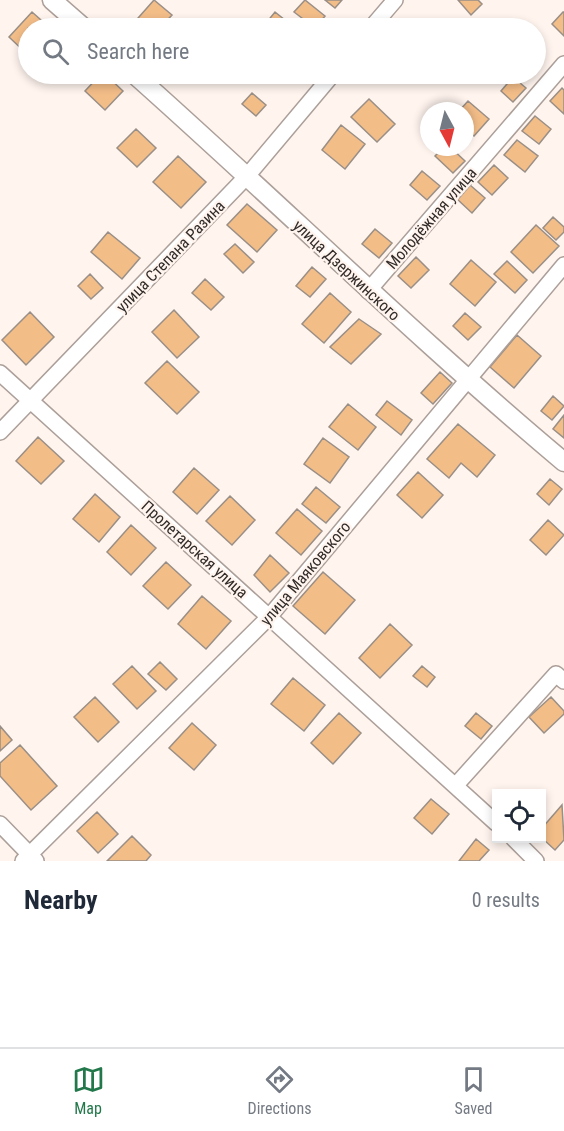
<!DOCTYPE html>
<meta charset="utf-8">
<style>
body{margin:0;font-family:"Roboto Condensed",sans-serif;background:#f2f2f3;color:#1f2937}
.controls{position:absolute;right:18px;bottom:18px;display:grid;overflow:hidden;border-radius:0px;box-shadow:0 3px 9px #0003}
.controls button{width:54px;height:54px;display:grid;place-items:center;padding:0;border:0;border-bottom:2px solid #e0e1e3;background:#fff;color:#1f2937;font:30px sans-serif}
.compass{position:absolute;left:420px;top:102px;width:54px;height:54px;border-radius:50%;background:#fff;box-shadow:0 3px 9px #0003;rotate:173deg}
.list{margin:0;padding:0;list-style:none}
h2{display:flex;justify-content:space-between;align-items:center;height:78px;margin:0;padding:0 24px;font-size:26px}
h2 small{font-size:20px;font-weight:400;color:#747a83}
.icon{flex:none;width:33px;height:33px;fill:none;stroke:currentColor;stroke-width:2;stroke-linecap:round;stroke-linejoin:round}
.map{position:relative;flex:none;width:564px;height:861px;overflow:hidden}
.search{position:absolute;background:#fff;box-shadow:0 3px 9px #0003;left:18px;right:18px;top:18px;height:66px;display:flex;align-items:center;gap:15px;box-sizing:border-box;padding:0 21px;border-radius:33px;color:#747a83;font-size:22px}
.sheet{height:186px;background:#fff}
nav{display:flex;justify-content:space-around;align-items:center;box-sizing:border-box;height:84px;border-top:2px solid #e0e1e3;background:#fff;font-size:16px;color:#747a83}
nav a{display:grid;justify-items:center;gap:3px}
nav .on{color:#22784b}
.map>svg:first-child{display:block}
.building{fill:#f3bd88;stroke:#998f86;stroke-width:1.5}
.lines{fill:none;stroke-linecap:round;stroke-linejoin:round}
.minor-casing{stroke:#ac9f99;stroke-width:18}
.tertiary-casing{stroke:#ac9f99;stroke-width:21}
.minor{stroke:#fff;stroke-width:15}
.tertiary{stroke:#fff;stroke-width:18}
.labels{text-anchor:middle;stroke-width:4.5;stroke-linejoin:round;paint-order:stroke}
.street-label{font-size:16px;fill:#312c29;stroke:#fff4ee}
</style>
<div class="map">
<svg width="564" height="861" viewBox="0 0 564 861">
<rect width="100%" height="100%" fill="#fff4ee"/>
<!-- building -->
<path class="building" d="M154 0 172 15 160 28H133L131 26Z
M305 0 325 16 315 28 294 12Z
M325 0H342L335 8Z
M458 0H478L482 4 471 15Z
M32 12 50 28H28V55L9 37Z
M275 12 295 28H262Z
M563 12H564V36L552 24Z
M182 20 191 28H175Z
M439 20 448 28H431Z
M101 74H105L123 91 105 110 85 91Z
M513 77 526 88 513 102 501 91Z
M562 88 564 90V114L550 101Z
M252 93 266 105 256 116 242 104Z
M369 99 395 124 377 142 351 117Z
M468 101 489 119 474 136 465 129V111H459Z
M535 116 551 129 539 144 522 131Z
M341 125 365 144 345 169 322 150Z
M136 129 156 148 137 167 117 148Z
M517 140 538 156 525 172 504 155Z
M444 147H450L465 161 453 173 435 156Z
M178 156 206 182 181 208 153 182Z
M494 165 508 178 492 195 478 182Z
M422 171 440 186 427 200 410 185Z
M470 185 485 198 472 213 457 199Z
M247 204 277 230 257 252 227 225Z
M553 217 564 227V232L556 240 543 228Z
M536 225 559 246 533 273 511 252Z
M375 229 392 243 379 258 362 244Z
M108 232 140 258 122 279 91 252Z
M235 244 254 262 243 273 224 254Z
M416 257 429 270 411 288 398 276Z
M471 260 496 282 475 306 450 284Z
M507 261 527 280 515 293 494 274Z
M312 267 326 279 310 297 296 286Z
M90 274 103 288 91 299 78 286Z
M205 279 224 297 211 310 192 293Z
M330 293 351 312 324 343 302 324Z
M174 310 199 337 177 358 152 332Z
M30 312 54 337 26 365 2 340Z
M465 313 481 327 468 340 453 326Z
M359 319 381 334 351 364 330 347Z
M517 335 541 356 514 388 490 367Z
M167 361 199 392 177 414 145 383Z
M440 372 452 383 433 404 421 393Z
M553 396 564 406 552 420 541 411Z
M387 401 412 420 401 435 376 415Z
M348 404 376 427 358 450 329 427Z
M564 415V438L553 429Z
M458 424 495 455 477 477 461 463 449 478 427 459Z
M38 437 64 461 41 484 16 461Z
M323 438 349 457 330 483 304 464Z
M194 468 219 490 197 514 173 492Z
M418 472 443 495 422 518 397 495Z
M550 479 562 489 549 505 537 494Z
M316 487 340 507 326 523 302 504Z
M95 494 120 517 99 542 73 519Z
M230 496 255 520 232 545 206 521Z
M297 509 322 531 301 555 276 533Z
M548 520 564 535 546 555 530 540Z
M131 525 156 548 131 575 107 552Z
M270 555 289 573 270 592 254 575Z
M166 562 191 585 168 609 143 586Z
M323 572 355 600 325 634 293 606Z
M202 596 231 621 206 649 178 624Z
M390 624 412 645 380 678 359 658Z
M160 662 177 679 166 690 148 674Z
M132 666 156 691 137 709 113 684Z
M422 666 435 677 427 687 413 676Z
M293 678 325 705 304 731 271 704Z
M95 697 119 722 98 742 74 717Z
M551 697 564 711V714L544 733 529 717Z
M339 713 361 733 333 764 311 743Z
M476 713 492 726 481 739 465 726Z
M192 723 216 745 194 770 169 748Z
M0 726 12 740 0 751Z
M20 745 57 786 31 810 0 776V763Z
M431 799 449 814 432 834 414 818Z
M562 805 564 840 555 850 542 838V828Z
M97 812 118 834 98 853 77 831Z
M132 836 151 855 146 861H107Z
M476 839 489 850 479 861H459Z"/>
<g class="lines">
<defs>
<path id="minor" d="M371 28 395 0
M368 291 564 64
M0 373 496 823
M0 432 248 175 333 74
M456 785 556 674 564 681
M0 824 36 861
M513 838 536 861
M23 861 269 617 564 265"/>
<path id="tertiary" d="M52 0 84 28
M134 74C278 202 416 338 564 462"/>
</defs>
<!-- minor casing -->
<use href="#minor" class="minor-casing"/>
<!-- tertiary casing -->
<use href="#tertiary" class="tertiary-casing"/>
<!-- minor -->
<use href="#minor" class="minor"/>
<!-- tertiary -->
<use href="#tertiary" class="tertiary"/>
</g>
<g class="labels">
<!-- street labels -->
<g class="street-label">
<text transform="translate(431 218) rotate(-49)" y="6">Молодёжная улица</text>
<text transform="translate(170 256) rotate(-46)" y="6">улица Степана Разина</text>
<text transform="translate(347 270) rotate(43)" y="6">улица Дзержинского</text>
<text transform="translate(195 549) rotate(42)" y="6">Пролетарская улица</text>
<text transform="translate(305 573) rotate(-50)" y="6">улица Маяковского</text>
</g>
</g>
</svg>
<div class="controls">
<button><svg class="icon" aria-label="locate" viewBox="0 0 24 24"><circle cx="12" cy="12" r="6"/><path d="M12 2v4M12 18v4M2 12h4M18 12h4"/></svg></button>
</div>
<svg class="compass" viewBox="-18 -18 36 36"><path d="M0-13l5 13h-10z" fill="#e53935"/><path d="M0 13l5-13h-10z" fill="#747a83"/></svg>
<div class="search"><svg class="icon" aria-label="search" viewBox="0 0 24 24"><circle cx="10" cy="10" r="6"/><path d="M15 15l6 6"/></svg>Search here</div>
</div>
<section class="sheet">
<h2>Nearby<small>0 results</small></h2>
<ul class="list">
</ul>
</section>
<nav>
<a class="on"><svg class="icon" aria-label="map" viewBox="0 0 24 24"><path d="M3 6l6-2 6 2 6-2v14l-6 2-6-2-6 2zM9 4v14M15 6v14"/></svg>Map</a>
<a><svg class="icon" aria-label="directions" viewBox="0 0 24 24"><path d="M12 3l9 9-9 9-9-9zM9 14v-3h6M13 9l2 2-2 2"/></svg>Directions</a>
<a><svg class="icon" aria-label="saved" viewBox="0 0 24 24"><path d="M7 4h10v16l-5-4-5 4z"/></svg>Saved</a>
</nav>
